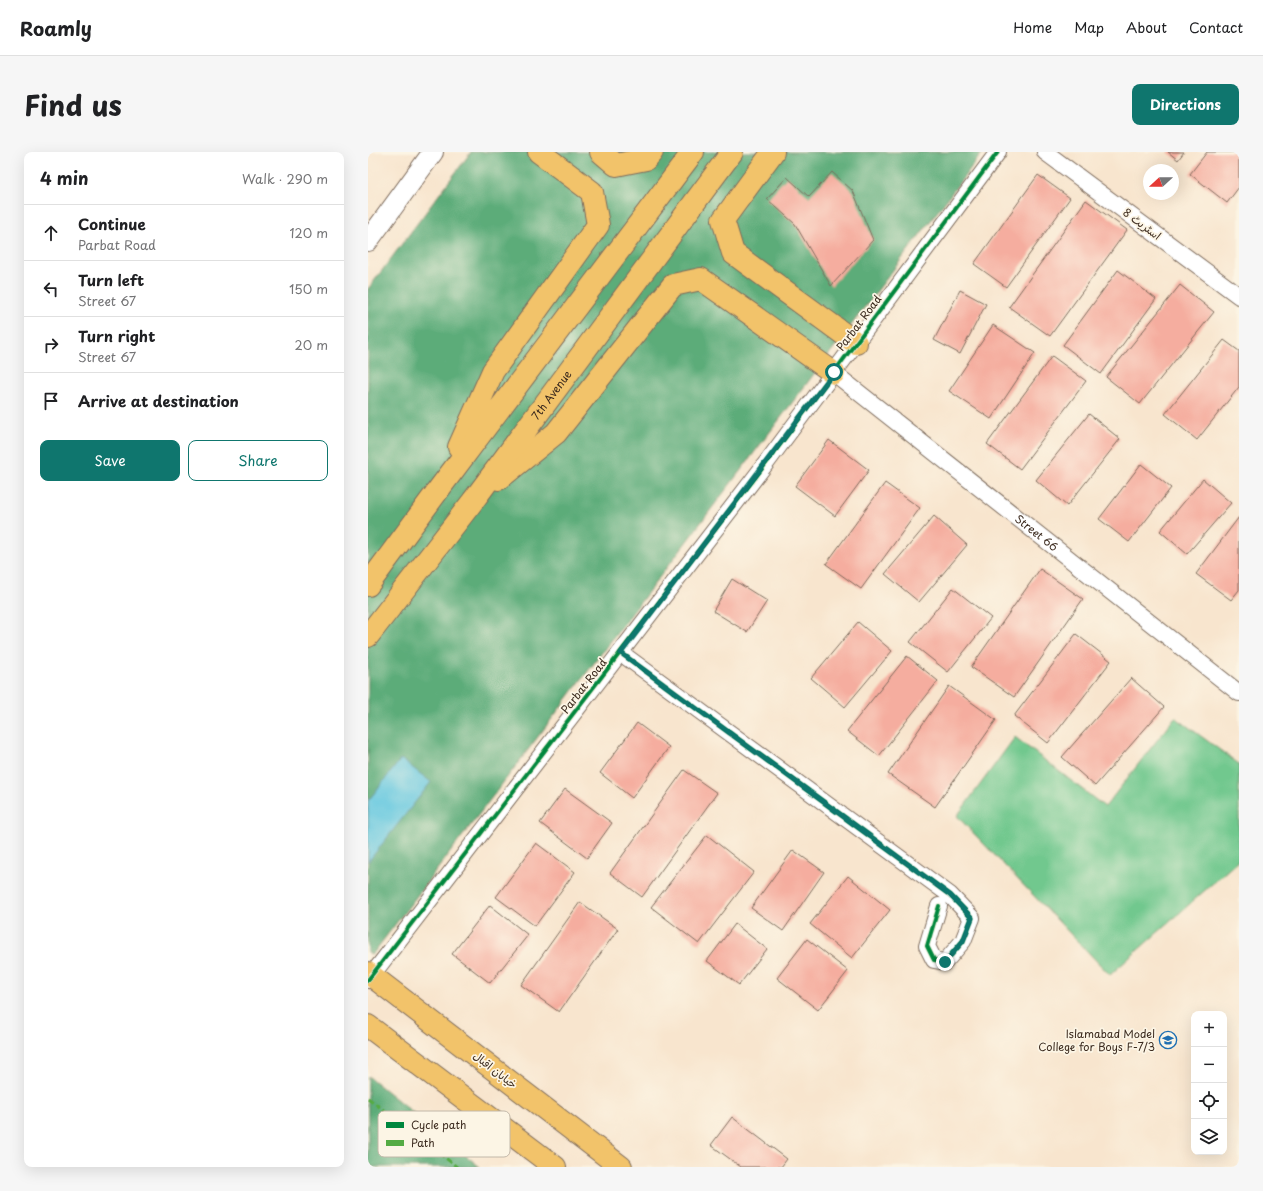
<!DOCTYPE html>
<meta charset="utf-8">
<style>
body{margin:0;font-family:"Playpen Sans","Playpen Sans Arabic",sans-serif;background:#f6f6f6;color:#202124}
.controls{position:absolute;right:12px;bottom:12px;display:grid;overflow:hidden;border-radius:8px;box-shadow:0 4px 16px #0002}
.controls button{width:36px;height:36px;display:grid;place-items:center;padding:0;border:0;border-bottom:1px solid #e0e0e0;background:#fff;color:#202124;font:20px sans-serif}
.compass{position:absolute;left:775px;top:12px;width:36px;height:36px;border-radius:50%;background:#fff;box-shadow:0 4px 16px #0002;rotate:249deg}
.stop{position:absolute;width:12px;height:12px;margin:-9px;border:3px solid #0f766e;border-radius:50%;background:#fff}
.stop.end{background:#0f766e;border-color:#fff;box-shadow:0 1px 4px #0008}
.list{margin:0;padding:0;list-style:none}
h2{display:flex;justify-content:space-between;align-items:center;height:52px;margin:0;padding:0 16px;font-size:17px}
h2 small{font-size:13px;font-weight:400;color:#757577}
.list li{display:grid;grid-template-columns:26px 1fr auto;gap:12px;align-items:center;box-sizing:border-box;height:56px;padding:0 16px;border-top:1px solid #e0e0e0}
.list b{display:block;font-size:15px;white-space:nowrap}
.list p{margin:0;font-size:13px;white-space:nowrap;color:#757577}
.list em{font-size:13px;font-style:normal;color:#757577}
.actions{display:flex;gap:8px;padding:12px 16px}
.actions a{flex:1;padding:9px 0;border:1px solid #0f766e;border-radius:8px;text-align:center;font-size:14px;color:#0f766e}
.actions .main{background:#0f766e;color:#fff}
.icon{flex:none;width:22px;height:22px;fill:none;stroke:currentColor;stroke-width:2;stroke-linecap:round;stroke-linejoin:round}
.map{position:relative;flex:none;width:871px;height:1015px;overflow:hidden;border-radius:8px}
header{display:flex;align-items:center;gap:24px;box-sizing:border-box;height:56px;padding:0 20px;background:#fff;border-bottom:1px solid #e0e0e0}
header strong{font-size:19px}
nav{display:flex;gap:22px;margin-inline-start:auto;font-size:14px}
.intro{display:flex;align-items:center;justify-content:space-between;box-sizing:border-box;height:96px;padding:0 24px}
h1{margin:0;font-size:28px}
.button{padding:10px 18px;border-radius:8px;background:#0f766e;color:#fff;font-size:14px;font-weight:700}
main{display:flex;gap:24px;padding:0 24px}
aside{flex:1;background:#fff;border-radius:8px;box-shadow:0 4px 16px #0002}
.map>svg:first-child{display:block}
.green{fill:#71c88e;stroke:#567956}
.forest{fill:#5cac79;stroke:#4c6b4c}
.water{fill:#62c7e0;stroke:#4e787f}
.building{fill:#f5ad9f}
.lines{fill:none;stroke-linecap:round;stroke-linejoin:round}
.minor-casing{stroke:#7d6b5c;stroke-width:18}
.tertiary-casing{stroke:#7d6b5c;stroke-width:22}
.primary-casing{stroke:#7d6b5c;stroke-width:24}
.minor{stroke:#fff;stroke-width:16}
.tertiary{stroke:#fff;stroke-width:20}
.primary{stroke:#f2c36a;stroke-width:22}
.quiet{stroke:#55ab43;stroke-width:3;stroke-dasharray:6 3;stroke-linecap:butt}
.cycleway-casing{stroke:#fcf5e5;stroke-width:6}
.cycleway{stroke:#00873e;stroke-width:4}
.route{stroke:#0f766e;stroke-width:5}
.labels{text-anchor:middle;stroke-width:3.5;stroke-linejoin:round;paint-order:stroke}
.street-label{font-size:11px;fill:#3b2a1e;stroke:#fcf5e5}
.poi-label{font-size:11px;fill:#3b2a1e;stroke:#fcf5e5;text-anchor:end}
.key{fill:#fcf5e5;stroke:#c2b8a9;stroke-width:1}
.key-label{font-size:11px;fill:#3b2a1e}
</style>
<header>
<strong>Roamly</strong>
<nav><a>Home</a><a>Map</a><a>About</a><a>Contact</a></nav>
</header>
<div class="intro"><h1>Find us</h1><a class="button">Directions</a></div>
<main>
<aside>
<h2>4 min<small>Walk · 290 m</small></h2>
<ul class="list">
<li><svg class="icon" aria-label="ahead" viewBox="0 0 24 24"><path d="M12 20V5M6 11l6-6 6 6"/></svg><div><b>Continue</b><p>Parbat Road</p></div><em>120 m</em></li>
<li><svg class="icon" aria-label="left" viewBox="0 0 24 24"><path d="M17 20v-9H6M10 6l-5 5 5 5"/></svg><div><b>Turn left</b><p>Street 67</p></div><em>150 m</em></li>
<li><svg class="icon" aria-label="right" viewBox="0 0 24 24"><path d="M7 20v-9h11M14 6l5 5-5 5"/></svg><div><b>Turn right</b><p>Street 67</p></div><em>20 m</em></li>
<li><svg class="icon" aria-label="arrive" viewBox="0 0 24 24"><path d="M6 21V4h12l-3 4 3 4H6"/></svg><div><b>Arrive at destination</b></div></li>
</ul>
<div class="actions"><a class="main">Save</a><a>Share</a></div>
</aside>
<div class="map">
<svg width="871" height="1015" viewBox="0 0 871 1015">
<rect width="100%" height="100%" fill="#fcf5e5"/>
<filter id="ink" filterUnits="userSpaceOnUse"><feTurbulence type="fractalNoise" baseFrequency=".025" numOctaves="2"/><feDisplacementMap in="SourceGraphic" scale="8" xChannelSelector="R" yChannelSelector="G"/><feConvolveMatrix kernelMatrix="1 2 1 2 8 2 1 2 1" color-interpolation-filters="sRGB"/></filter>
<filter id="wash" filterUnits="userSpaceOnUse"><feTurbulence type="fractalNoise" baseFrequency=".012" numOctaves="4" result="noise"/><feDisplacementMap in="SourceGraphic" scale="16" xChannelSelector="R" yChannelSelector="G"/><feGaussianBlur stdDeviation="0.9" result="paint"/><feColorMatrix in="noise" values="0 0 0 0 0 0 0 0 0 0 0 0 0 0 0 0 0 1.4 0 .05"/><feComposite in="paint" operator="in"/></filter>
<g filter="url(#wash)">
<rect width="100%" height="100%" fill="#f8e5ce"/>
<!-- green -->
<path class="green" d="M807 565 871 612V708L742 823 589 664 647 585 737 655Z"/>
<!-- forest -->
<path class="forest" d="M103 0H615L4 803 0 800V137Z
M0 924 112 1015H0Z"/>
<!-- water -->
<path class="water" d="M33 607 63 630 0 710V649Z"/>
<g id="blocks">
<!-- building -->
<path class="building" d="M800 0H816L810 8Z
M839 0H871V35L859 51 822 22Z
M464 20 485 39 505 88 463 134 427 72 399 47 419 25 441 45Z
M670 23 702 46 638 135 606 112Z
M718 48 759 78 682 184 641 155Z
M750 118 788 147 733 222 695 193Z
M812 133 846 160 772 252 738 225Z
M592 138 618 152 592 202 566 188Z
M625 173 667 201 623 267 581 239Z
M856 188 871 199V235L829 288 797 262Z
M684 204 718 229 652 317 619 292Z
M721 262 752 287 699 354 668 328Z
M461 288 501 318 467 364 427 334Z
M773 312 803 336 761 390 731 367Z
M835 327 863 351 819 402 792 379Z
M517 331 552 356 493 437 458 412Z
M566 364 599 393 551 450 517 422Z
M871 365V438L863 448 828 422Z
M672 417 715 447 646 545 603 515Z
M364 427 399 449 379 480 345 459Z
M585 436 623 466 580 520 542 490Z
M490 470 524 499 477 555 443 526Z
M708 482 743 509 680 591 646 564Z
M539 504 570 529 511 604 479 579Z
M763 526 796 555 727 634 694 605Z
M581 534 628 568 567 655 520 622Z
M269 571 301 595 264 646 232 621Z
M316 618 349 641 274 745 242 721Z
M197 637 244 671 219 706 172 671Z
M339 683 386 720 331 792 283 755Z
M168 691 207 720 167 774 128 745Z
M425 698 456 720 415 779 383 756Z
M480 724 522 758 484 806 442 772Z
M212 750 250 777 191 860 153 833Z
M122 753 160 783 122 831 84 802Z
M367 772 399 797 371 833 339 809Z
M439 787 480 819 450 858 409 826Z
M364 965 419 1007 413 1015H373L343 993Z"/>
</g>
</g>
<g filter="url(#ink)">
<use href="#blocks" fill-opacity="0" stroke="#7d6b5c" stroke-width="1"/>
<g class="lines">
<defs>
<g id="minor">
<path d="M677 0 871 144"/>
<path id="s1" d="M466 221 871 541"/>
<path d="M253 501 582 743 604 766 595 789 577 810 566 808 559 794 571 754"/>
<path d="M0 828 399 310 630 0"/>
</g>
<path id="tertiary" d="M0 89 65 0"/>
<g id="primary">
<path d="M233 0 248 13 278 7 284 0"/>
<path d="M405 0 355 68 365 101 488 191"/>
<path d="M91 295 125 219 230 73 224 40 171 0"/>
<path d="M131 327 188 281 305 133 333 127 466 221"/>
<path d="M0 433 74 333 325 0"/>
<path id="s2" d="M0 484 105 349 364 0"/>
<path d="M0 821 253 1015"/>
<path d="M0 874 187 1015"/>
</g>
</defs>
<!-- minor casing -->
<use href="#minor" class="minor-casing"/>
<!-- tertiary casing -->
<use href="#tertiary" class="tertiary-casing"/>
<!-- primary casing -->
<use href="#primary" class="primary-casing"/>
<!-- minor -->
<use href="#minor" class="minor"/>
<!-- tertiary -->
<use href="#tertiary" class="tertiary"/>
<!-- primary -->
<use href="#primary" class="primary"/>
<!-- quiet -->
<path class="quiet" d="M0 946 89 1015"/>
<defs>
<path id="cycleway" d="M253 501 582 743 604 766 595 789 577 810 566 808 559 794 571 754
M0 828 399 310 630 0"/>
</defs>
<!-- cycleway casing -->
<use href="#cycleway" class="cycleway-casing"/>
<!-- cycleway -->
<use href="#cycleway" class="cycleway"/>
</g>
</g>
<g class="lines" filter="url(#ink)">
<!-- route -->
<path class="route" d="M466 220 253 501 582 743 604 766 595 789 577 810"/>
</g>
<!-- icons -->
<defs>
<symbol id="school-ring" viewBox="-11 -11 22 22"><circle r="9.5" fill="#fcf5e5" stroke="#1f6fb2" stroke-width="1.5"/><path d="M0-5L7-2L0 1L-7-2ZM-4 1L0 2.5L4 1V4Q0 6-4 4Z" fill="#1f6fb2"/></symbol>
</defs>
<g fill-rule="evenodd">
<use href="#school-ring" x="790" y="878" width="20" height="20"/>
</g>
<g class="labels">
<!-- street labels -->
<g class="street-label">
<text transform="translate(774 72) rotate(37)" y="4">اسٹریٹ 8</text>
<text transform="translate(491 171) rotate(-53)" y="4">Parbat Road</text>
<text dy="4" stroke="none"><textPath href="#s2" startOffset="303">7th Avenue</textPath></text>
<text dy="4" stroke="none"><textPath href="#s1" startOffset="258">Street 66</textPath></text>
<text transform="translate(216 534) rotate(-52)" y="4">Parbat Road</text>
<text transform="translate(127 918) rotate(38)" y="4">خیابان اقبال</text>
</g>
<!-- poi labels -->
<g class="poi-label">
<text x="787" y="886">Islamabad Model<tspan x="787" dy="13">College for Boys F-7/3</tspan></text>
</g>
</g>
<!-- legend -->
<rect x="10" y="959" width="132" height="46" rx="6" class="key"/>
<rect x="18" y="970" width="18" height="6" fill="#00873e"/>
<rect x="18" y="988" width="18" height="6" fill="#55ab43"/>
<g class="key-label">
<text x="43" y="977">Cycle path</text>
<text x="43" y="995">Path</text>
</g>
</svg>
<div class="controls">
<button>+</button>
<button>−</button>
<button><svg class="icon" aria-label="locate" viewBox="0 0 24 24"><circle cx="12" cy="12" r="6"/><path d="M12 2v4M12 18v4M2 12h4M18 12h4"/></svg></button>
<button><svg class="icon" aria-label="layers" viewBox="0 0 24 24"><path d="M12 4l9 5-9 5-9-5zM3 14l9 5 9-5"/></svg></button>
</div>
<svg class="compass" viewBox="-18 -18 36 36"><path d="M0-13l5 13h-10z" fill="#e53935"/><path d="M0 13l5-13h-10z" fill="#757577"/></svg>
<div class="stop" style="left:466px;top:220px"></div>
<div class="stop end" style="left:577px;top:810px"></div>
</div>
</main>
